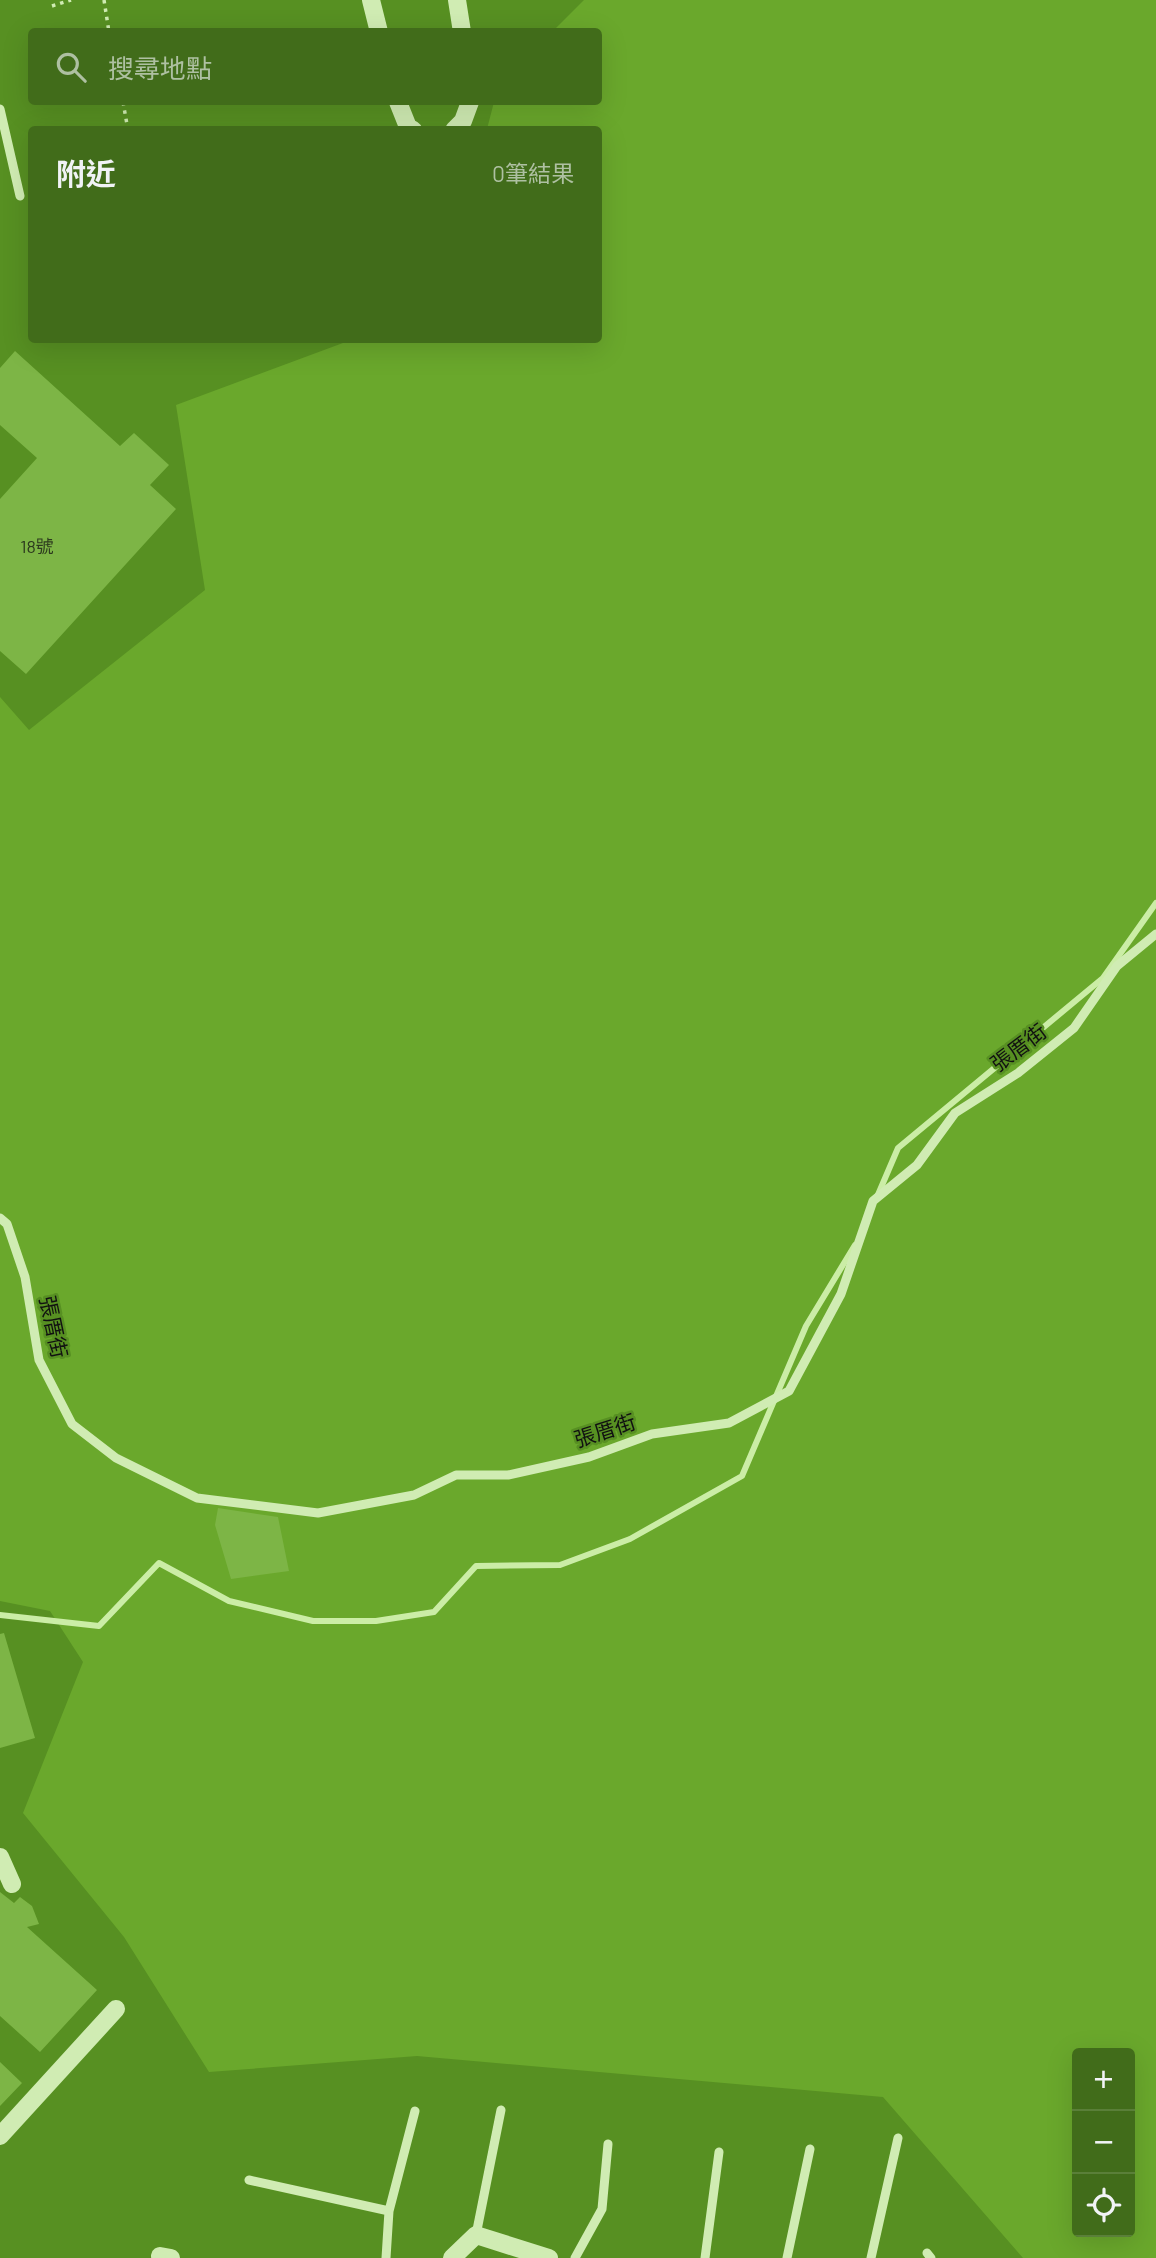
<!DOCTYPE html>
<html lang="zh-TW">
<meta charset="utf-8">
<style>
body{margin:0;font-family:Barlow,"Noto Sans TC",sans-serif;background:#4c7427;color:#f1f3f6}
.controls{position:absolute;right:21px;bottom:21px;display:grid;overflow:hidden;border-radius:7px;box-shadow:0 7px 28px #0002}
.controls button{width:63px;height:63px;display:grid;place-items:center;padding:0;border:0;border-bottom:2px solid #5a7f39;background:#416c1a;color:#f1f3f6;font:35px sans-serif}
.list{margin:0;padding:0;list-style:none}
h2{display:flex;justify-content:space-between;align-items:center;height:91px;margin:0;padding:0 28px;font-size:30px}
h2 small{font-size:23px;font-weight:400;color:#aec0a2}
.icon{flex:none;width:38px;height:38px;fill:none;stroke:currentColor;stroke-width:2;stroke-linecap:round;stroke-linejoin:round}
.map{position:relative;flex:none;width:1156px;height:2258px;overflow:hidden}
.search{position:absolute;background:#416c1a;box-shadow:0 7px 28px #0002;left:28px;top:28px;width:574px;height:77px;display:flex;align-items:center;gap:18px;box-sizing:border-box;padding:0 24px;border-radius:7px;color:#aec0a2;font-size:26px}
.panel{position:absolute;background:#416c1a;box-shadow:0 7px 28px #0002;left:28px;top:126px;width:574px;height:217px;border-radius:7px}
.map>svg:first-child{display:block}
.green{fill:#6aa82c;fill-rule:evenodd}
.lines{fill:none;stroke-linecap:round;stroke-linejoin:round}
.stream{stroke:#cbeda6;stroke-width:6}
.building{fill:#7db546}
.path{stroke:#d0ecb3;stroke-width:3.5;stroke-dasharray:3.5 5;stroke-linecap:butt}
.service{stroke:#d0ecb3;stroke-width:9}
.minor{stroke:#d0ecb3;stroke-width:18}
.labels{text-anchor:middle;stroke-width:5;stroke-linejoin:round;paint-order:stroke}
.number-label{font-size:18px;fill:#2c3a1e}
.street-label{font-size:21px;fill:#111;stroke:#579022}
</style>
<div class="map">
<svg width="1156" height="2258" viewBox="0 0 1156 2258">
<rect width="100%" height="100%" fill="#579022"/>
<!-- green -->
<path class="green" d="M584 0H1156V2258H1023L883 2097 417 2056 209 2072 124 1937 23 1813 83 1662 50 1611 0 1601V697L29 730 205 590 176 405 351 340H598V130L487 129 494 102H598V32L553 31ZM1077 2053H1130V2232H1077Z"/>
<g class="lines">
<!-- stream -->
<path class="stream" d="M877 1197 898 1148 1103 978 1156 903
M0 1615 99 1626 159 1563 229 1601 313 1621H376L434 1612 476 1566 560 1565 630 1539 742 1476 806 1326 855 1245"/>
</g>
<!-- building -->
<path class="building" d="M15 351 120 446 134 433 169 465 150 485 176 509 26 674 0 651V499L37 458 0 425V368Z
M218 1508 278 1517 289 1571 231 1579 215 1525Z
M4 1633 35 1738 0 1748V1634Z
M0 1892 14 1903 20 1897 32 1906 39 1924 27 1927 97 1990 40 2052 0 2016Z
M0 2062 22 2083 0 2106Z"/>
<g class="lines">
<!-- path -->
<path class="path" d="M104 0 109 32
M52 6 71 0
M123 102 128 130"/>
<!-- service -->
<path class="service" d="M0 109 20 196
M0 1218 7 1224 25 1277 39 1360 72 1424 116 1458 197 1498 318 1513 414 1495 456 1475H508L589 1457 652 1434 729 1423 789 1391 841 1294 873 1201 917 1165 955 1113 1018 1073 1074 1028 1117 966 1156 934
M249 2180 389 2211
M476 2235 501 2110
M927 2253 931 2258
M386 2258 389 2211 415 2111
M575 2258 602 2209 608 2144
M705 2258 719 2152
M787 2258 810 2149
M871 2258 898 2138"/>
<!-- minor -->
<path class="minor" d="M371 0 379 32
M457 0 462 32
M398 102 408 127 413 130
M454 130 463 121 470 102
M0 1857 12 1884
M0 2136 116 2009
M160 2256 171 2258
M452 2258 476 2235 549 2258"/>
</g>
<g class="labels">
<!-- number labels -->
<g class="number-label">
<text x="37" y="553">18號</text>
</g>
<!-- street labels -->
<g class="street-label">
<text transform="translate(1019 1048) rotate(-37)" y="7">張厝街</text>
<text transform="translate(53 1327) rotate(78)" y="7">張厝街</text>
<text transform="translate(605 1431) rotate(-18)" y="7">張厝街</text>
</g>
</g>
</svg>
<div class="controls">
<button>+</button>
<button>−</button>
<button><svg class="icon" aria-label="locate" viewBox="0 0 24 24"><circle cx="12" cy="12" r="6"/><path d="M12 2v4M12 18v4M2 12h4M18 12h4"/></svg></button>
</div>
<div class="search"><svg class="icon" aria-label="search" viewBox="0 0 24 24"><circle cx="10" cy="10" r="6"/><path d="M15 15l6 6"/></svg>搜尋地點</div>
<section class="panel">
<h2>附近<small>0筆結果</small></h2>
<ul class="list">
</ul>
</section>
</div>
